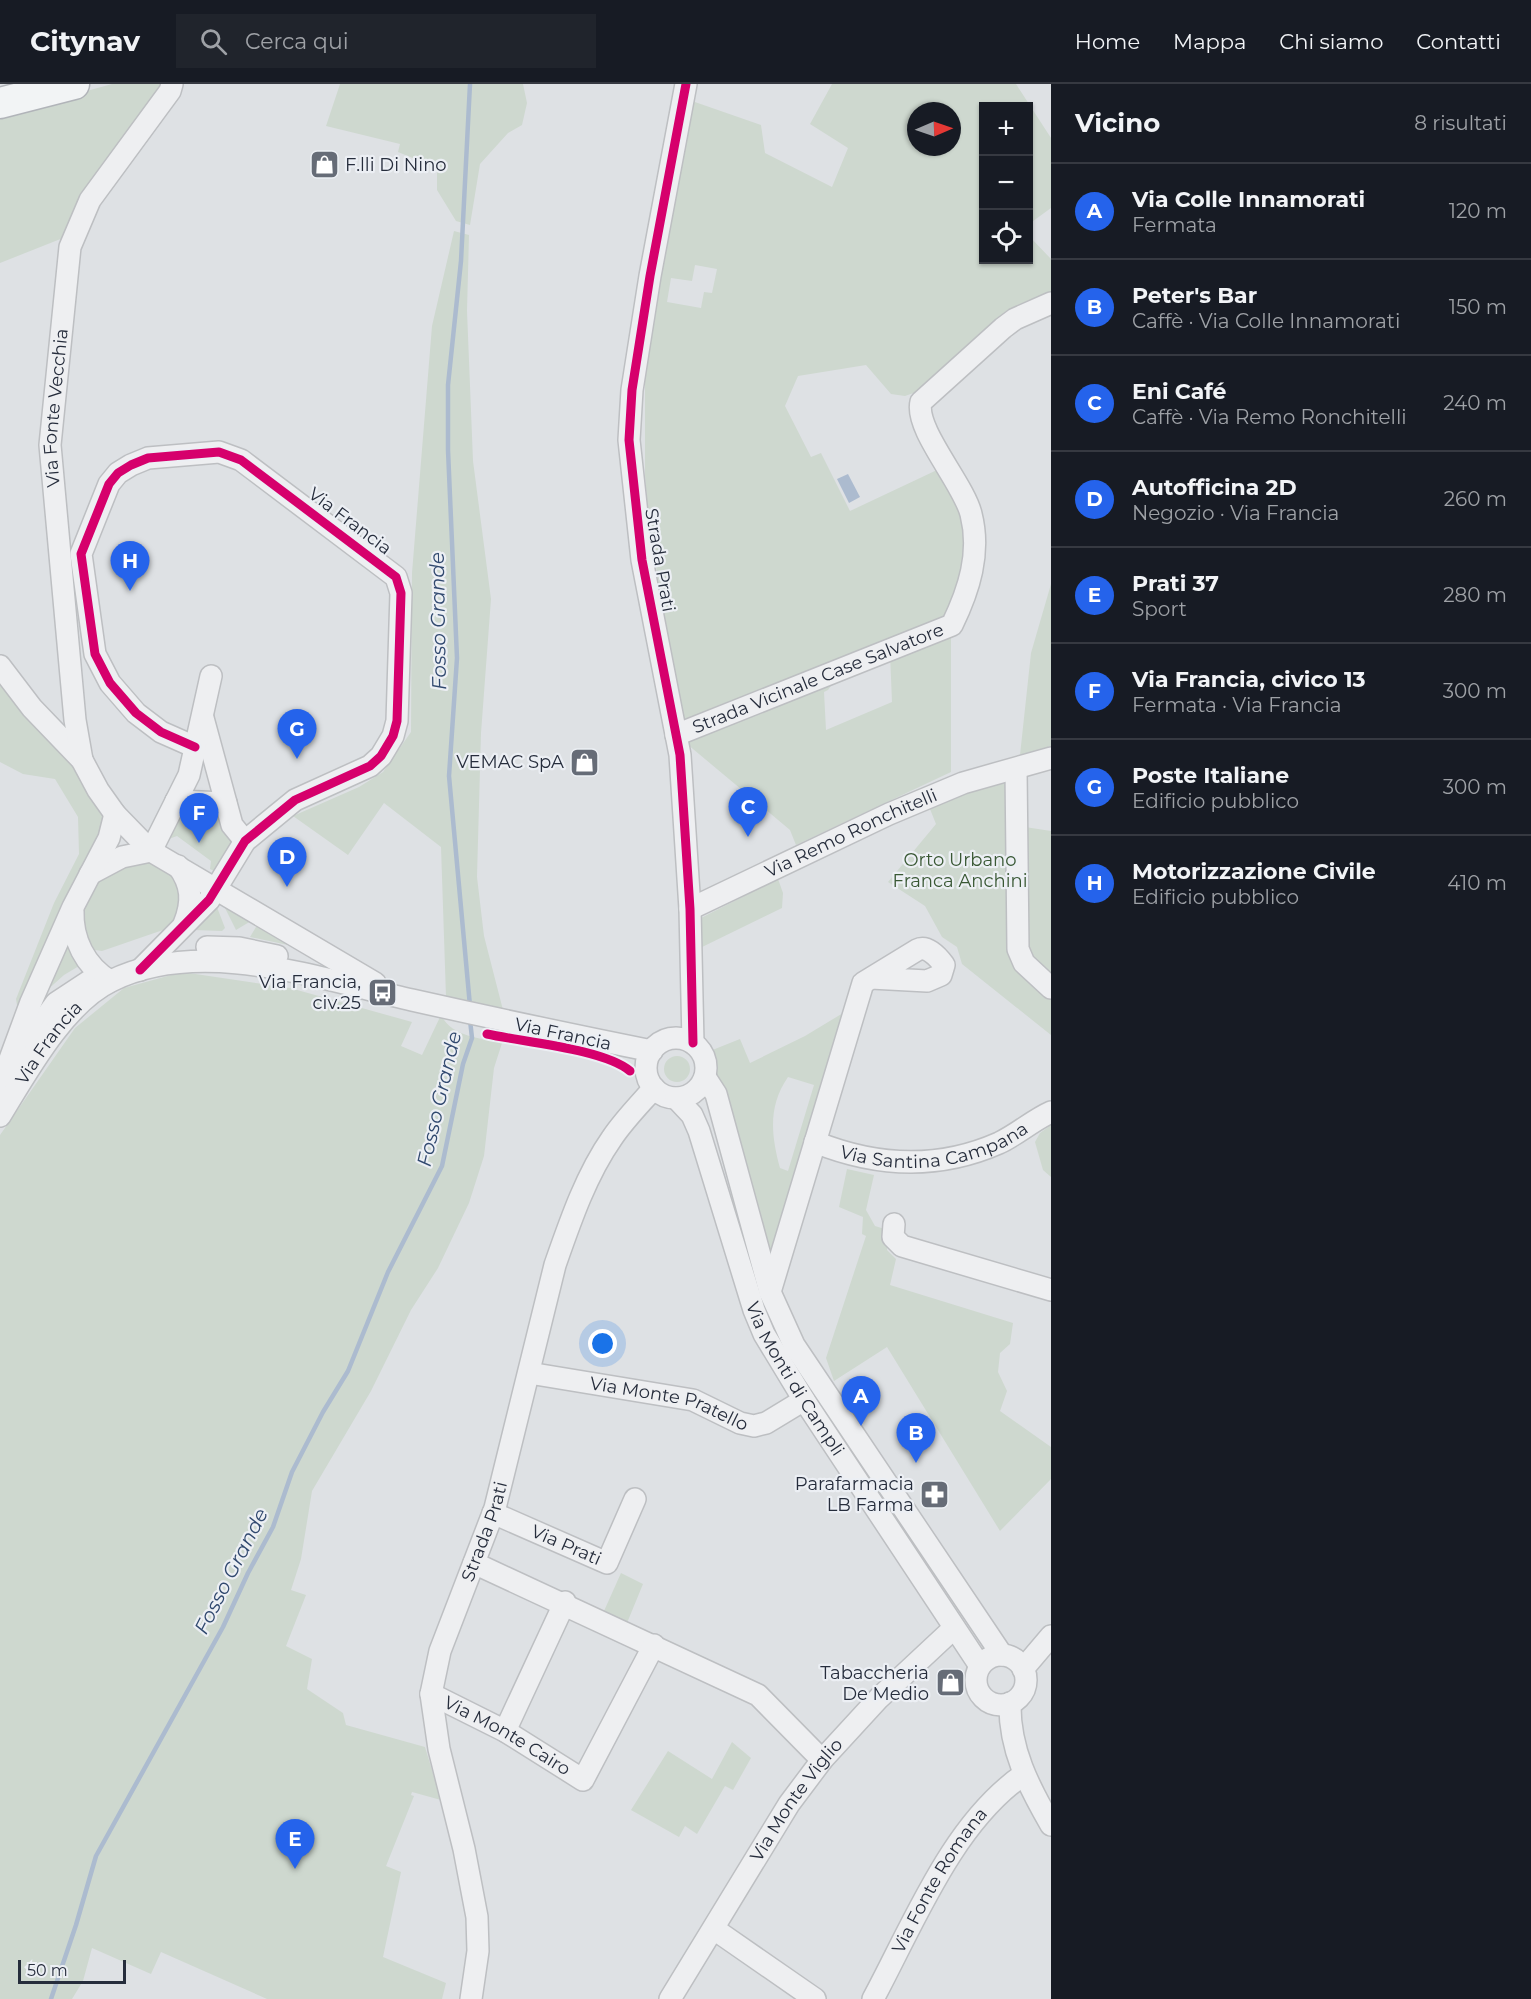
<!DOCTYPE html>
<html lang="it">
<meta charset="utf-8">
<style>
body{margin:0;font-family:Montserrat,sans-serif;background:#20242c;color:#f1f3f6}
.controls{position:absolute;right:18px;top:18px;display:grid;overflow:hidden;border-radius:0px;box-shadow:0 2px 4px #0004}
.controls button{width:54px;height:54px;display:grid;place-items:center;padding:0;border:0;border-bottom:2px solid #363941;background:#171b24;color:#f1f3f6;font:30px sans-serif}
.compass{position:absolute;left:907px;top:18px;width:54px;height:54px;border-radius:50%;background:#171b24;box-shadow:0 2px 4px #0004;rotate:88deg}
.scale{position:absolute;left:18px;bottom:15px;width:108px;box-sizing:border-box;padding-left:6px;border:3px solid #262d3c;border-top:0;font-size:16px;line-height:21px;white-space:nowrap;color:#262d3c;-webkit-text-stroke:4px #eceff4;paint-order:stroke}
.you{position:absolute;left:603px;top:1260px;width:21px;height:21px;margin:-15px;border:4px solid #fff;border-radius:50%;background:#1a73e8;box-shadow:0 0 0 9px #1a73e833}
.badge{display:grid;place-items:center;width:39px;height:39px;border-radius:50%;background:#2563eb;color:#fff;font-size:20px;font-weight:700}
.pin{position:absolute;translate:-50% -50px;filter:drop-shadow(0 2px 3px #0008)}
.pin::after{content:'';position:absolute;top:32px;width:21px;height:18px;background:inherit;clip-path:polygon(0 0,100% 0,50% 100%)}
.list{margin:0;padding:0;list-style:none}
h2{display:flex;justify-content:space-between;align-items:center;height:78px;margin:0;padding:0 24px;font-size:26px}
h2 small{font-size:20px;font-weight:400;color:#9ea1a6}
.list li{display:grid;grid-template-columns:39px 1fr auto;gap:18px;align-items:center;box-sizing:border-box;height:96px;padding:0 24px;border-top:2px solid #363941}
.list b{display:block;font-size:22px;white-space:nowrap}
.list p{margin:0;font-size:20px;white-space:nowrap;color:#9ea1a6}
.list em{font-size:20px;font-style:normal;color:#9ea1a6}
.icon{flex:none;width:33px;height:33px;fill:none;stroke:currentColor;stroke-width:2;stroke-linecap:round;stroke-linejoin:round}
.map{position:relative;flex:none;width:1051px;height:1915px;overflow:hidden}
header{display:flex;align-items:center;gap:36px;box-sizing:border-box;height:84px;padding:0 30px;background:#171b24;border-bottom:2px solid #363941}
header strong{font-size:28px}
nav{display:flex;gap:33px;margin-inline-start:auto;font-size:21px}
.search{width:420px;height:54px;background:#20242c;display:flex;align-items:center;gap:15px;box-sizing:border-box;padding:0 21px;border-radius:0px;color:#9ea1a6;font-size:22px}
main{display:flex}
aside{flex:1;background:#171b24}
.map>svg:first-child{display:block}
.green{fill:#ced8cf;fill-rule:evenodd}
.water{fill:#acbbcf}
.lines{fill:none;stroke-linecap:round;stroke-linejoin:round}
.stream{stroke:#acbbcf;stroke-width:4.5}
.minor-casing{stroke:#bdbfc2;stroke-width:24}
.highway-casing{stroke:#b1b4b9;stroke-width:33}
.minor{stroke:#eeeff1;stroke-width:21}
.highway{stroke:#f2f4f5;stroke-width:30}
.cycleway-casing{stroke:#eceff4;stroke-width:13}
.cycleway{stroke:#d6006c;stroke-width:9}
.labels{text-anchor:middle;stroke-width:4.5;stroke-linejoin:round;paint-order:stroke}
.poi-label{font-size:18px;fill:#262d3c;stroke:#eceff4;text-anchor:end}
.street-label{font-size:18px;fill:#262d3c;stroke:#eceff4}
.park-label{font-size:18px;fill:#395834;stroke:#eceff4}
.water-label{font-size:20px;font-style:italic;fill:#31496f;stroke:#eceff4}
</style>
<header>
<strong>Citynav</strong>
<div class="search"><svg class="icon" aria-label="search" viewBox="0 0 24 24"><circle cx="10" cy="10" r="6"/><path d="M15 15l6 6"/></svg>Cerca qui</div>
<nav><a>Home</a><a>Mappa</a><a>Chi siamo</a><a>Contatti</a></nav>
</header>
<main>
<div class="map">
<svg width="1051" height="1915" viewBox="0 0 1051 1915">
<rect width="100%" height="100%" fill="#dee1e4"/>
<!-- green -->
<path class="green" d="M112 0H163L63 154 0 179V31Z
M340 0H523L527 19 522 41 508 49 480 80 470 141 456 137 437 106V84L398 68 400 60 326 42Z
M832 0H1016L1051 54V124L1029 140 1028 22H984V176H1028L1029 152 1051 175V209L1006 227 922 306 905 312 891 310 866 281 798 292 785 322 811 373 821 369 850 427 937 386 969 445 966 481 949 532 847 579 828 606 824 608 826 646 892 618 890 569 951 544V688L796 761 790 746 687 660 649 443 645 391V282L692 17 761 41 765 69 832 103 848 64 810 40ZM916 27H952V63H916ZM695 181 717 185 712 209 704 208 701 224 667 218 671 194 692 197Z
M454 147 469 151 467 227 473 377 491 515 481 649 477 793 484 852 503 926 446 913 441 763 384 719 348 771 293 732 359 703 383 688 411 648 412 489 432 242Z
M1051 500V662L1020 671 1031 569Z
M0 591 115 730 19 933 16 915 54 819 79 770 78 733 55 695 23 690 0 678Z
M1007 697 1009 863 1051 913V951L962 880 957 863 942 853 925 822 888 798 936 740 928 720Z
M184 724C212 728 227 728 232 760L214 787 210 785 211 777 177 752 166 756Z
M1025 743 1051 747V898L1024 868Z
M145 777 168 785 184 807 179 830 163 846 102 867 88 865 79 831 86 805 104 789Z
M778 795 783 809 782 824 698 865 697 836Z
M215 818 225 844 222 847 194 846 192 844Z
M223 820 251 837 236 846Z
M256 843H261L288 861 250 853Z
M65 855 79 882 64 891 45 908Z
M182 888 290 904 412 938 401 962 422 971 441 931C452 953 480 954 502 959L494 984 484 1072 469 1119 438 1184 411 1226 371 1307 312 1407 301 1475 291 1506 306 1511 286 1562 312 1575 307 1605 343 1629 346 1641 425 1663 441 1716 412 1708 411 1711 414 1712 386 1782 401 1788 383 1873 446 1899 442 1915H267L161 1868 151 1890 92 1864 83 1897 72 1915H0V1051L75 944 124 904Z
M848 926 774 1185 712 974 705 969 740 955 750 979 805 952ZM788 993 814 1001 788 1087 780 1084C771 1051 768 1022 788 993Z
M664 985a13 13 0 1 1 26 0a13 13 0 1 1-26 0Z
M1051 1041V1093L1043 1086 1035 1058 1040 1049Z
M847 1085 874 1091 866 1126 875 1142 888 1146 887 1166 896 1175 890 1201 1013 1239 1010 1260 1000 1269 998 1288 1007 1307 1000 1327 1051 1363V1395L1000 1447 887 1263 834 1297 826 1274 866 1152 862 1150 863 1133 839 1123Z
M621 1489 643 1500 627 1539 604 1527Z
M732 1658 751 1674 733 1706 725 1702 697 1750 685 1742 679 1753 631 1726 668 1667 712 1695Z"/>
<!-- water -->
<path class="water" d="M848 390 860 413 849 419 837 395Z"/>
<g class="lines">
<!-- stream -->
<path class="stream" d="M470 0 461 177 448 301V366L457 574 449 692 470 922
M51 1915 76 1841 96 1772 223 1543 248 1489 273 1443 292 1388 323 1328 348 1287 388 1188 442 1082 463 980 472 954 470 936"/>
<defs>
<g id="minor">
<path d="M686 0 650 192 632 306 629 356 642 476 680 671 690 825 693 959"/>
<path d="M0 582 32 624 82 676 98 706 115 730 151 767 375 899"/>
<path d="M203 634 232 741 245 757"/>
<path id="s1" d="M676 651 952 541C969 506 981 469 971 430 964 400 914 345 921 318L1003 244 1015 235 1051 219"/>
<path id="s2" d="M82 676 75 636 50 361 70 163 90 116 170 7 172 0"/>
<path d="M1016 685 1018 865 1024 879 1051 904"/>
<path d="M176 717 226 719"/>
<path d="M151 767 189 691 211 592"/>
<path d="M178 782C192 801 193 818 184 840"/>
<path d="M90 790 122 773 151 767"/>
<path id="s3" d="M690 825 889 730 963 699 1051 674"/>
<path d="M73 827C72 855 85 882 110 897"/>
<path d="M207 863 239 864 277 872"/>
<path d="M140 886 209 816 245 757 295 716 370 682 381 672 393 652 397 637 401 509 396 493 241 376 219 368 148 374 131 381 118 389 109 400 81 470 95 570 110 599 136 629 161 648 195 663"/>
<circle cx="676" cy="984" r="30"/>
<path d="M9 983 56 919 97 892"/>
<path d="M705 993 716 1010 770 1208 794 1261 1002 1571"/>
<path d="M0 1002 31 918 73 823 109 754 115 730"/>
<path id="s4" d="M676 1014 692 1031 699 1047 754 1226 764 1250 804 1316 980 1582"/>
<path id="s5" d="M0 1032C27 988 64 920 111 897 201 852 320 895 412 916 492 934 572 951 652 967"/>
<path id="s6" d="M815 1058C877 1083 938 1086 999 1059 1018 1050 1033 1036 1051 1028"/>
<path d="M894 1140 893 1153 902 1162 1051 1206"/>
<path d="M770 1208 863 899 917 866C927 861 938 873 944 881L941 891 927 897 871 894"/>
<path id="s7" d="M529 1289 693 1316 740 1339 754 1342 766 1339 804 1316"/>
<path id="s8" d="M493 1429 607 1479 635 1415"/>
<path d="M474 1479 758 1611 822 1676"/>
<circle cx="1001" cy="1596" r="25"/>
<path d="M1023 1585 1051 1552"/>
<path id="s9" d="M431 1610 505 1647 583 1696 654 1561"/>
<path d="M1010 1619C1009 1665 1029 1703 1051 1741"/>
<path d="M505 1647 565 1518"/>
<path d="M714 1845 815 1915"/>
<path id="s10" d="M471 1915 478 1867 477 1833 464 1765 439 1665 431 1610 440 1567 495 1424 555 1181C570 1138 586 1091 612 1054 624 1036 640 1020 654 1004"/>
<path id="s11" d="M670 1915 789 1720 822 1676 879 1614 954 1544"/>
<path id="s12" d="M873 1915C913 1841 952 1740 1023 1691"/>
</g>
<path id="highway" d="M0 19 74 0"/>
</defs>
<!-- minor casing -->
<use href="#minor" class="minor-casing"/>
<!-- highway casing -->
<use href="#highway" class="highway-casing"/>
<!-- minor -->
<use href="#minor" class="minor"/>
<!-- highway -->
<use href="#highway" class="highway"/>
<defs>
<path id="cycleway" d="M686 0 650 192 632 306 629 356 642 476 680 671 690 825 693 959
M140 886 209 816 245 757 295 716 370 682 381 672 393 652 397 637 401 509 396 493 241 376 219 368 148 374 131 381 118 389 109 400 81 470 95 570 110 599 136 629 161 648 195 663
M487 950C523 958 604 965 630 987"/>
</defs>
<!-- cycleway casing -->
<use href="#cycleway" class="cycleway-casing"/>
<!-- cycleway -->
<use href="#cycleway" class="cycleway"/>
</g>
<!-- icons -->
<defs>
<symbol id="shop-square" viewBox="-11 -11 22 22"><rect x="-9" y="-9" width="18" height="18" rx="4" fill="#666c77" stroke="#eceff4"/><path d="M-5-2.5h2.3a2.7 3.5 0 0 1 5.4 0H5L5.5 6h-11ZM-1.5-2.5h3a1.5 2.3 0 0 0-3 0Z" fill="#fff"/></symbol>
<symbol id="bus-square" viewBox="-11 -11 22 22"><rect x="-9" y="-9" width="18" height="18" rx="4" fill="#666c77" stroke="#eceff4"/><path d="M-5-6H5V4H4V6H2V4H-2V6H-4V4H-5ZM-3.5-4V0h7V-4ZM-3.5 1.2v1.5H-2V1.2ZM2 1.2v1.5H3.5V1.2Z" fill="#fff"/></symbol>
<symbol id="pharmacy-square" viewBox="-11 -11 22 22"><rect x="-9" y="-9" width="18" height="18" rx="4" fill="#666c77" stroke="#eceff4"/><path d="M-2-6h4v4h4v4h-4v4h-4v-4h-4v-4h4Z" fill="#fff"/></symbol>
</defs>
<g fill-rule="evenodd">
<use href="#shop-square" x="308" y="64" width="33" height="33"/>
<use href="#shop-square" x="568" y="662" width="33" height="33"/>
<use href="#bus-square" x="366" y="892" width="33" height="33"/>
<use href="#pharmacy-square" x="918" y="1394" width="33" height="33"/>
<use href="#shop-square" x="934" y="1582" width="33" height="33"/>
</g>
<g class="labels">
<!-- poi labels -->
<g class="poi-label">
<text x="345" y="87" text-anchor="start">F.lli Di Nino</text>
<text x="564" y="684">VEMAC SpA</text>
<text x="361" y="904">Via Francia,<tspan x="361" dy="21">civ.25</tspan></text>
<text x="914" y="1406">Parafarmacia<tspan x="914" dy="21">LB Farma</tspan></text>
<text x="929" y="1595">Tabaccheria<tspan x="929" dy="21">De Medio</tspan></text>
</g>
<!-- street labels -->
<g class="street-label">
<text dy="6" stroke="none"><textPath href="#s2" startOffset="354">Via Fonte Vecchia</textPath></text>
<text transform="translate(350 437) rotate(37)" y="6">Via Francia</text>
<text transform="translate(660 476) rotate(80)" y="6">Strada Prati</text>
<text dy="6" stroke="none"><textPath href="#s1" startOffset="153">Strada Vicinale Case Salvatore</textPath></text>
<text dy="6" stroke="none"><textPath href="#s3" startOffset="178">Via Remo Ronchitelli</textPath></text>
<text transform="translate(563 950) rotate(12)" y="6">Via Francia</text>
<text dy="6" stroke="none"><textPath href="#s5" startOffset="88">Via Francia</textPath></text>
<text dy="6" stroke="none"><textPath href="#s6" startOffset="124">Via Santina Campana</textPath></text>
<text dy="6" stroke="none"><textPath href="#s4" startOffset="308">Via Monti di Campli</textPath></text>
<text dy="6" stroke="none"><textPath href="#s7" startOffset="144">Via Monte Pratello</textPath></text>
<text dy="6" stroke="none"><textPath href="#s10" startOffset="482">Strada Prati</textPath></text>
<text dy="6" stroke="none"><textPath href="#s8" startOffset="80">Via Prati</textPath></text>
<text dy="6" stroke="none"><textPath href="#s9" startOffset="87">Via Monte Cairo</textPath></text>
<text dy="6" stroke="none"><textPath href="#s11" startOffset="236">Via Monte Viglio</textPath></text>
<text dy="6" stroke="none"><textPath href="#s12" startOffset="136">Via Fonte Romana</textPath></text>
</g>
<!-- park labels -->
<g class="park-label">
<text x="960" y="782">Orto Urbano<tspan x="960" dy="21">Franca Anchini</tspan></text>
</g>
<!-- water labels -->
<g class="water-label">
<text transform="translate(438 537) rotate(-91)" y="7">Fosso Grande</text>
<text transform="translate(439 1015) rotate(-77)" y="7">Fosso Grande</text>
<text transform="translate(231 1487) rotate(-63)" y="7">Fosso Grande</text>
</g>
</g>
</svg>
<div class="controls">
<button>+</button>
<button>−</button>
<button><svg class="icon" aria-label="locate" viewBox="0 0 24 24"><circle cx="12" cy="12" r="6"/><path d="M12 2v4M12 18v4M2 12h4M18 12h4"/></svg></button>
</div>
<svg class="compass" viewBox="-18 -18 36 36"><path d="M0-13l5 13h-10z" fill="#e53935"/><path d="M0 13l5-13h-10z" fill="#9ea1a6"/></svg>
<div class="scale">50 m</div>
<div class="you"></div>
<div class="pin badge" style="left:861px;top:1342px">A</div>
<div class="pin badge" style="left:916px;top:1379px">B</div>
<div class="pin badge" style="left:748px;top:753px">C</div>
<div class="pin badge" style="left:287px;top:803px">D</div>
<div class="pin badge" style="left:295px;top:1785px">E</div>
<div class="pin badge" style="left:199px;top:759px">F</div>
<div class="pin badge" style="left:297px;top:675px">G</div>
<div class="pin badge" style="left:130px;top:507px">H</div>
</div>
<aside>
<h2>Vicino<small>8 risultati</small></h2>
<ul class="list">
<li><span class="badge">A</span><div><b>Via Colle Innamorati</b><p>Fermata</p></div><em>120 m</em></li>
<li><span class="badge">B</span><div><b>Peter's Bar</b><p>Caffè · Via Colle Innamorati</p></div><em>150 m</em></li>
<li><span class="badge">C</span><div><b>Eni Café</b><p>Caffè · Via Remo Ronchitelli</p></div><em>240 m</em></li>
<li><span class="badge">D</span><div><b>Autofficina 2D</b><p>Negozio · Via Francia</p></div><em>260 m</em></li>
<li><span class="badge">E</span><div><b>Prati 37</b><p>Sport</p></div><em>280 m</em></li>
<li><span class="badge">F</span><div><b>Via Francia, civico 13</b><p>Fermata · Via Francia</p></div><em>300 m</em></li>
<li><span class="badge">G</span><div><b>Poste Italiane</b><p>Edificio pubblico</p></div><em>300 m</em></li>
<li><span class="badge">H</span><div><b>Motorizzazione Civile</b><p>Edificio pubblico</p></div><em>410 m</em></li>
</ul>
</aside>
</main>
